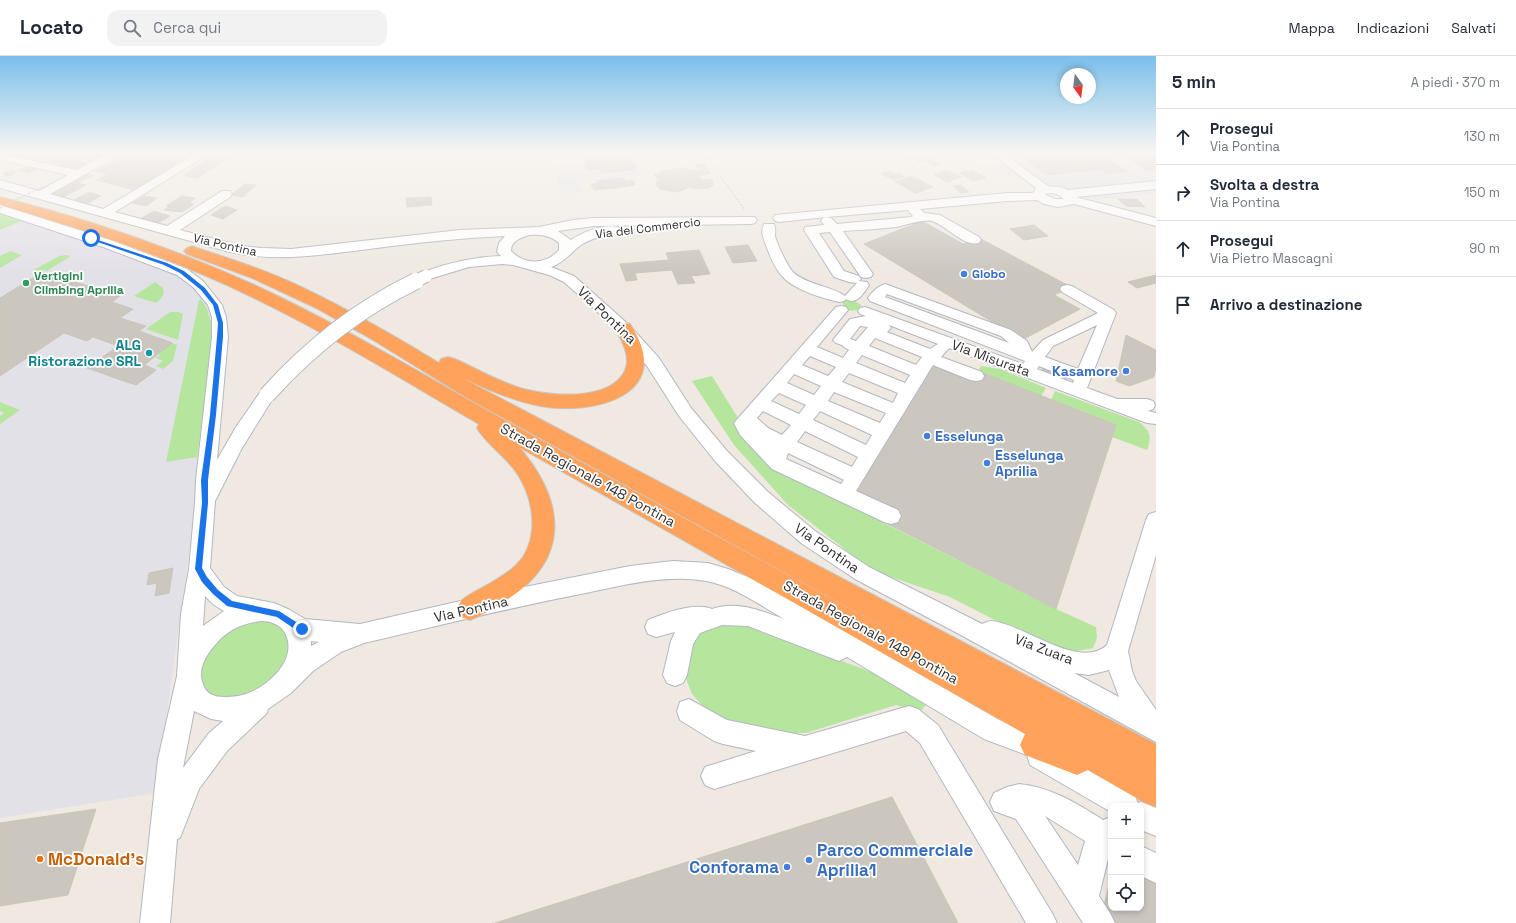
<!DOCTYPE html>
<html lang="it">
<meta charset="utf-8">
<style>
body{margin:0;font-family:"Space Grotesk",sans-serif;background:#f2f2f3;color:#1f2937}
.controls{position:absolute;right:12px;bottom:12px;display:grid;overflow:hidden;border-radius:8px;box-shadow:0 2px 6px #0003}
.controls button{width:36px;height:36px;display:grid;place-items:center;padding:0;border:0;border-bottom:1px solid #e0e1e3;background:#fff;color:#1f2937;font:20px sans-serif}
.compass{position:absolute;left:1060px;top:12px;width:36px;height:36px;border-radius:50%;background:#fff;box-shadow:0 2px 6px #0003;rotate:166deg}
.stop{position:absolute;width:12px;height:12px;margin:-9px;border:3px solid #1a73e8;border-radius:50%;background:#fff}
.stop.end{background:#1a73e8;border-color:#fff;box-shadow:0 1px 4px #0008}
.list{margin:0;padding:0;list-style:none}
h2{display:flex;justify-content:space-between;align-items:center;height:52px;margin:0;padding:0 16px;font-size:17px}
h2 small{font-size:13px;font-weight:400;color:#747a83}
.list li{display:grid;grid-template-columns:26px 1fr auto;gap:12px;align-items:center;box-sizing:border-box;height:56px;padding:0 16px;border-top:1px solid #e0e1e3}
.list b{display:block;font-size:15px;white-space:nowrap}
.list p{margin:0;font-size:13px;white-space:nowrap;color:#747a83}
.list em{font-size:13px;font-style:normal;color:#747a83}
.icon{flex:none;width:22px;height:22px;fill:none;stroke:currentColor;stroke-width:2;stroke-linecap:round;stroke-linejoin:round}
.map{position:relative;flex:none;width:1156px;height:867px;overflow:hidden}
header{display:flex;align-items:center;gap:24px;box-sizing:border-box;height:56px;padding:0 20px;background:#fff;border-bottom:1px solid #e0e1e3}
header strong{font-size:19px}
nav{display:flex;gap:22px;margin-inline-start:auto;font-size:14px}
.search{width:280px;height:36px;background:#f2f2f3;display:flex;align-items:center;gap:10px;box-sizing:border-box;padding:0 14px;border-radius:12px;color:#747a83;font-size:15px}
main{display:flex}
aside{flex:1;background:#fff}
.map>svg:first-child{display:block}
.industrial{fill:#e3e1e8}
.green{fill:#b6e59e}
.building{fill:#cbc7bf;stroke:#cbc5ba}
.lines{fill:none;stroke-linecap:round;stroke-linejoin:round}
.minor-casing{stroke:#b4b7c1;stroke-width:2}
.highway-casing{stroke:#c9c9c9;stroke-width:2}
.path{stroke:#c9c9c9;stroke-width:1.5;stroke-dasharray:2 1.5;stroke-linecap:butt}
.minor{fill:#fff;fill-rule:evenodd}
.highway{fill:#ffa35c;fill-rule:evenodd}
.minor-bridge-far1-casing{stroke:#b4b7c1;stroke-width:14;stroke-linecap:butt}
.minor-bridge-casing{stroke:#b4b7c1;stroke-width:18;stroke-linecap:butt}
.path-bridge{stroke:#c9c9c9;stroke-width:1.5;stroke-dasharray:2 1.5;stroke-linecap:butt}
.minor-bridge-far1{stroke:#fff;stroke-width:12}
.minor-bridge{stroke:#fff;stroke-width:16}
.route{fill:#1a73e8}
.shop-dot{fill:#3f7fe0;stroke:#fff;stroke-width:1.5}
.leisure-dot{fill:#2e9e5b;stroke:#fff;stroke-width:1.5}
.culture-dot{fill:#0f9aa8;stroke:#fff;stroke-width:1.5}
.food-dot{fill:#e8710a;stroke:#fff;stroke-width:1.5}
.labels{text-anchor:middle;stroke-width:3.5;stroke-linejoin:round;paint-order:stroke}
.far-street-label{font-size:12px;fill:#2e2e2e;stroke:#fff}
.far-shop-label{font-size:12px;font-weight:bold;fill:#366cbe;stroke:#fff;text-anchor:start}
.far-leisure-label{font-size:12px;font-weight:bold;fill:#27864d;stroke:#fff;text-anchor:start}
.street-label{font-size:14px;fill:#2e2e2e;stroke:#fff}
.culture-label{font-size:14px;font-weight:bold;fill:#0d838f;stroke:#fff;text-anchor:end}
.shop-label{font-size:14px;font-weight:bold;fill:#366cbe;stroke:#fff;text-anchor:start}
.near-shop-label{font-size:17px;font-weight:bold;fill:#366cbe;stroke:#fff;text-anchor:start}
.near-food-label{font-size:17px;font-weight:bold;fill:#c56008;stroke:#fff;text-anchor:start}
</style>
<header>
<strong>Locato</strong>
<div class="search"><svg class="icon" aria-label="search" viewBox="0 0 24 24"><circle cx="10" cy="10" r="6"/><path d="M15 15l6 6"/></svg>Cerca qui</div>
<nav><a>Mappa</a><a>Indicazioni</a><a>Salvati</a></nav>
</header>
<main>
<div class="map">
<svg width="1156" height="867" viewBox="0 0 1156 867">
<rect width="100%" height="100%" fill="#efe9e1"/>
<!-- industrial -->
<path class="industrial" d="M548 97H631L644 119 577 126 581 136 562 137Z
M925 97H1156V138L1096 144Z
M0 150 118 186 180 210 210 247 218 267 209 352 156 737 0 762Z"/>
<!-- green -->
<path class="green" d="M0 158 21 165 0 174Z
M10 195 22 199 0 212V200Z
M66 199 71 200 47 215 44 214 39 217 32 215 59 200Z
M155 226 163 232C165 239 161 243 156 247L134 240Z
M201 243 207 253 210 264H214L212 295 197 401 166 406 199 244Z
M848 243 855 245 861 249 860 253 852 255 844 252 842 246Z
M170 256H178L183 258 178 284 146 273Z
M172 287 177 289 173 305 163 313 156 310 163 305 156 302 160 299 159 297Z
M981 310 1000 313 1046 332 1041 340 978 315Z
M712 320 738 362 740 372 776 413 1056 553 1096 571 1097 582 1093 592 1071 596 1045 590 950 541 879 517 860 505 788 449 734 389 692 325Z
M1055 335 1139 366C1151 376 1152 380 1147 394L1112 381 1051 344Z
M0 346 20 354 0 368V360L4 357 0 355Z
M244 564 274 565 284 571 292 587 289 606 277 625 244 644 209 640 202 633 198 618 212 584Z
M723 568 745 569 874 617 927 647 920 656 896 649 806 677H772L728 670 707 655 692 638 683 615 692 583 704 572Z"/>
<!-- building -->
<path class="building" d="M7 97H23L12 103 1 100Z
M66 97H88L76 102 63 99Z
M95 97 105 99 96 107 83 103Z
M132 97H149L183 105 135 134 96 124 108 118 97 115Z
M582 97H628L637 112 632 113 633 114 602 117 600 113 588 114 585 108 587 107Z
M918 97 939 108 934 110 924 104 918 106 907 100Z
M1016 97H1098L1127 115 1107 118 1101 113 1047 119Z
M1120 97H1150L1156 101V114L1148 115Z
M28 98 44 102 33 107 17 103Z
M57 100 90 108 79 116 44 107Z
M212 101 225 104 197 122 183 119Z
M704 108 710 117 699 120 702 124 711 123 713 126V129L709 132 696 133 689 131 681 135 675 136 660 133 657 130 656 127 658 123 654 119 660 118 661 115 681 112 701 115 696 109Z
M28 110 37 112 28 117 19 114Z
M12 114 17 116 8 120 3 118Z
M946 114 961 121 947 126 933 118Z
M972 114 986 122 973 125 960 117Z
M890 115 896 118 899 117 905 121 894 124 881 118Z
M87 118 93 119 78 127 86 129 64 141 50 138Z
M912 120 933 131 916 137 895 126Z
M623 122 626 125 632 124 635 129 614 132 610 123Z
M610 123 614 132 594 134 591 128 598 127 596 125Z
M245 128 256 129 243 141 231 139Z
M961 129 969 136 961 137 953 130Z
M89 136 101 140 86 148 74 144Z
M144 140 157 142 146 150 133 147Z
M182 140 195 142 189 147 194 148 182 156 164 154 170 150H166Z
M431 141 432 149 407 151 406 142Z
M1118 143H1137L1145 151 1126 150Z
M225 150 237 154 223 163 211 159Z
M154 155 170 160 156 168 140 163Z
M922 165 963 188 979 182 1071 231 1054 239 1080 253 1022 284 864 188Z
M1034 169 1048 180 1024 184 1010 173Z
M748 189 757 205 733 207 725 191Z
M699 194 710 218 691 220 695 227 678 228 672 214 635 217 637 224 626 225 620 208 669 204 666 197Z
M43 216 120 240 112 246 133 253 120 262 146 270 139 275 172 287 144 309 156 314 136 329 87 312 118 290 93 281 87 285 64 277 0 320V242Z
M1156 219V227L1137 232 1128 226Z
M1126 279 1156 294V312L1154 321 1129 330 1116 325Z
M159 282 172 287 144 309 156 314 136 329 109 320Z
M933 309 973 326 978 315 1116 369 1056 553 888 468 895 452 854 433Z
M1044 309 1068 318 1066 323 1042 314Z
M173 512 169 537 155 540 157 527 147 529 149 517Z
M892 741 958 867H495Z
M96 753 68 839 0 850V767Z
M1141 814 1156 823V867H1105L1101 860 1111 823V852H1141Z"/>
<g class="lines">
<defs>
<path id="minor" d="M107 97H118L113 103 50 138 103 153 197 97H210L115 156 167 170 222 135H230L232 138 230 141 180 174 241 190 261 192 291 193 460 174 539 171 573 164 594 162 755 161 757 164 755 167 751 168 594 170 558 175 571 184C583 176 603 168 618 171L619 174 618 177C605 180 593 181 581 189 570 197 565 206 551 211L574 220 629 269 659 302 691 352 727 395 768 436 815 475 869 511 982 568C985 567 988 565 991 565 1022 567 1079 615 1107 589L1146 464 1149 458 1156 456V499L1128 595 1132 615 1136 625 1156 654V686L959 578 855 523 801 487 754 446 715 405 679 360 647 310 619 275 564 226 549 219 513 209 502 208 469 211 426 224 421 223 419 220 421 217C447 207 473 201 501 200L497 196 499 187 505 180C459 182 414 187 369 193 321 199 274 207 226 195L0 132V124L39 135 68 119 2 104 0 102 2 100 6 99 77 114ZM529 179C540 178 550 179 559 187V194C546 209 524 209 511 195 511 185 520 182 529 179ZM1109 614 1119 641 1074 617 1089 619Z
M991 97H1003L1048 130 1061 131 1068 134 1156 125V133L1076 141 1156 162V170L1074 148 1058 151 1044 148 1037 144 1007 145 920 153 924 157 940 159 979 181 981 184 979 187C963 191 946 169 932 165 924 163 906 169 896 171 878 173 860 174 843 175L873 218 871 221 866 222 861 221 830 176 819 177 844 215 859 220 861 223 859 225 867 226 869 229C864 237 856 250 846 243L844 245 839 246C824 243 793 233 783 221 775 213 771 202 767 192 764 184 760 176 764 168H774C776 172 775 176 775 180 777 188 788 212 794 217 808 229 834 231 845 240L857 227 849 226 834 221 804 174 805 171 824 169 821 165 823 162 826 161 779 166 775 165 773 162 775 159 1007 137H1033L1036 132ZM1050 137 1057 138 1064 143H1054L1044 138ZM908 154 913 160 911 161 837 168 831 162 827 161Z
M0 149 113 185 187 213 203 225 222 249 226 261 228 281 217 404 236 371 261 335 267 333 273 335 275 339 242 392 215 445 210 512 224 531 237 540 274 547 290 554 305 563 360 568 504 535 630 510 673 505 708 507 728 513 760 526 999 664 1044 680 1047 691 1135 741 1138 747 1141 746 1156 752V780L1141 774V750H1111V756L1030 709 1027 699 984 683 847 601 839 605 748 570 722 569 700 577 693 588 687 619 683 627 675 630 667 627 663 619 671 585 675 576 656 581 648 578 645 571 648 564C665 557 695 546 712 553 737 544 761 555 784 563 760 549 734 530 706 525 666 518 624 529 586 537 512 551 438 570 364 587L341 596 313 615 291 637 268 653 267 657 227 695 199 733 180 782 177 783 170 867H140L158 703 177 620 181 558 189 513 195 447 196 424 212 281V261L208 249 193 231 177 219 103 191 0 157ZM205 540 214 549 224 555 203 570ZM262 565C271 565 281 569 285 577 298 601 272 627 251 636 243 640 233 641 224 641 214 641 206 638 203 628 197 614 206 599 215 589 227 574 243 567 262 565ZM311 585 319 586 311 590ZM194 655 211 663 223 665 209 677 183 712Z
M885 228 1011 274 1027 285 1032 296 1043 284 1098 257 1062 236 1060 233 1062 230 1067 229 1072 230 1114 254 1116 257 1087 332 1117 343H1147L1153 345 1155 349 1153 353 1148 355 1156 357V368L1147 367 949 292 941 301 982 316 984 320 982 324 976 325 970 324 933 309 856 435 898 454 901 460 898 466 891 468 884 466 772 413 740 379 734 367 836 251 841 250 846 251 848 254 817 291 843 302 849 294 844 291 842 289 836 287 833 284 850 263 866 260 860 258 858 255 860 252 865 251 1023 308 1025 305 870 245 868 242C872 236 878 230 885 228ZM887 238 1001 280 1009 287 885 241ZM889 269 938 288 930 293 887 276 891 272ZM1097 269 1078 313 1045 301 1053 290ZM860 270 868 271 856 285 850 283ZM875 282 922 301 916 309 869 290ZM862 299 910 319 905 327 856 307ZM810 300 836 311 828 320 802 309ZM1039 310 1074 324 1073 327 1037 313ZM849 317 898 337 893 347 842 326ZM794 318 821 330 814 339 787 327ZM834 336 886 357 880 367 828 345ZM779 337 806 349 799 358 771 345ZM763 355 791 369 782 379 768 372 757 362ZM820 355 872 379 866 389 813 364ZM805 375 858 401 852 411 797 386ZM788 397 844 424 841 428 786 403Z
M689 643 727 664 805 680 909 650 918 653 938 669 1052 857 1057 867H1026L920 687 906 675 714 733 705 729 701 720 705 711 756 695 723 688 714 685 680 664 677 655 680 646Z
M1019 728C1050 731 1077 747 1103 764L1111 761V800L1109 799 1099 840 1110 857 1115 867H1083L1016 763 994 755 990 746 994 737 1007 731ZM1045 760 1085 785 1078 809Z
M1141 790 1156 797V827L1141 820Z"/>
<path id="highway" d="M0 141C89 163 178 194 261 232 346 272 427 321 510 367 656 447 803 527 949 607L467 342 373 284 316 252 252 222 187 198 184 195 187 192 192 190 197 192C231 203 265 214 297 229 346 252 393 279 439 307L441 303 448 301 455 303C478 313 502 328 528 334 556 341 621 345 627 307 628 295 620 282 615 272L618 268 624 267 630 268C677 338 595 360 540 350 513 345 488 334 463 322L481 332 1156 688V719L1151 717 1156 719V751L1145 747 1088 714 1077 719 1025 699 1020 689 1025 678 519 391C566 446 571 504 505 545 494 552 482 560 470 564L461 561 457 553C458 551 460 547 461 545 468 538 491 528 500 521 509 516 517 509 523 501 540 474 532 436 513 412 503 399 484 385 477 372L479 368C403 324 329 278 250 240 170 201 85 174 0 149Z"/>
</defs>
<!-- minor casing -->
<use href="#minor" class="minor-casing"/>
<!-- highway casing -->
<use href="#highway" class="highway-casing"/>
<!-- path -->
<path class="path" d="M704 97 744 153"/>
<!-- minor -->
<use href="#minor" class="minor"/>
<!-- highway -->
<use href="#highway" class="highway"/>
<defs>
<path id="minor-bridge-far1" d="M414 226 426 220"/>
<path id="minor-bridge" d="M267 339C310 291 358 253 416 225"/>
</defs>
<!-- minor-bridge-far1 casing -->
<use href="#minor-bridge-far1" class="minor-bridge-far1-casing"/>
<!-- minor-bridge casing -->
<use href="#minor-bridge" class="minor-bridge-casing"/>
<!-- path-bridge -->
<path class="path-bridge" d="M0 152 42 131"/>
<!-- minor-bridge-far1 -->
<use href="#minor-bridge-far1" class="minor-bridge-far1"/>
<!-- minor-bridge -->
<use href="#minor-bridge" class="minor-bridge"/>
</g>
<!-- sky -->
<linearGradient id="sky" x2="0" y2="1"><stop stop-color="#7abfeb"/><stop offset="0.44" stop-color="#f8f5f2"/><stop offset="1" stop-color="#f8f5f2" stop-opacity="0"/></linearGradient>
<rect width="1156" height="218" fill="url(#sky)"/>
<!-- route -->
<path class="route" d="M89 181 167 207 184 215 205 232 218 249 223 267V281L216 359 208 424V447L202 512 207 521 218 534 232 545 279 555 304 571V576H299L277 561 227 550 213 538 202 526 195 513 202 447 201 424 210 359 217 281 218 267 213 249 201 234 180 217 164 209 89 183Z"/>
<!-- markers -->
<g class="shop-dot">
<circle cx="964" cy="218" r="4"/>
<circle cx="1126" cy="315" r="4"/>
<circle cx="927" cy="380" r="4"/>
<circle cx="987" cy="407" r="4"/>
<circle cx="809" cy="804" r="4"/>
<circle cx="787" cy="811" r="4"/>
</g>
<circle class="leisure-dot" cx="26" cy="227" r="4"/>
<circle class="culture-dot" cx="149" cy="297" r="4"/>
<circle class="food-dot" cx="40" cy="803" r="4"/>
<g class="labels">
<!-- far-street labels -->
<g class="far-street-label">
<text transform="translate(648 172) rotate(-7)" y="4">Via del Commercio</text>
<text transform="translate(225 189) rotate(13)" y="4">Via Pontina</text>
</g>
<!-- far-shop labels -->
<g class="far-shop-label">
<text x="972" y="222">Globo</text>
</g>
<!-- far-leisure labels -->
<g class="far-leisure-label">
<text x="34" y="224">Vertigini<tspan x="34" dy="14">Climbing Aprilia</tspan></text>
</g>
<!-- street labels -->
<g class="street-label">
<text transform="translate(607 259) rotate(44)" y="5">Via Pontina</text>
<text transform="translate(991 302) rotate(20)" y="5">Via Misurata</text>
<text transform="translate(588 419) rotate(29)" y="5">Strada Regionale 148 Pontina</text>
<text transform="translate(827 492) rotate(35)" y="5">Via Pontina</text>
<text transform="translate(471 553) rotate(-13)" y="5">Via Pontina</text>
<text transform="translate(871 576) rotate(29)" y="5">Strada Regionale 148 Pontina</text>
<text transform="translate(1044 593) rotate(21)" y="5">Via Zuara</text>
</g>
<!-- culture labels -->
<g class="culture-label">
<text x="141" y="294">ALG<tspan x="141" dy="16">Ristorazione SRL</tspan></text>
</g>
<!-- shop labels -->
<g class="shop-label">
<text x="1118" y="320" text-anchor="end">Kasamore</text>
<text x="935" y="385">Esselunga</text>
<text x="995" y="404">Esselunga<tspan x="995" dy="16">Aprilia</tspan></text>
</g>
<!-- near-shop labels -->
<g class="near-shop-label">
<text x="817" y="800">Parco Commerciale<tspan x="817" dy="20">Aprilia1</tspan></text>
<text x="779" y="817" text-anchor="end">Conforama</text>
</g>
<!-- near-food labels -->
<g class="near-food-label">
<text x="48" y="809">McDonald's</text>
</g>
</g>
</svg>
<div class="controls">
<button>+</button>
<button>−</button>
<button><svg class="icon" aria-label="locate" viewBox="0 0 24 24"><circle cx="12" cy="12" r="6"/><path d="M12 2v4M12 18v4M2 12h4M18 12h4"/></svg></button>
</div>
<svg class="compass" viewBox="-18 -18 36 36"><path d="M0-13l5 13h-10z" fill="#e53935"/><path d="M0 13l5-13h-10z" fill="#747a83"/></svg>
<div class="stop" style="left:91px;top:182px"></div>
<div class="stop end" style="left:302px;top:573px"></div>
</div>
<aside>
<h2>5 min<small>A piedi · 370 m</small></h2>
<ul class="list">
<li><svg class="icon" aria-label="ahead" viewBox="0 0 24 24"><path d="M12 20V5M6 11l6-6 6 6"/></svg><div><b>Prosegui</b><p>Via Pontina</p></div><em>130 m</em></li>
<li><svg class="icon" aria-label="right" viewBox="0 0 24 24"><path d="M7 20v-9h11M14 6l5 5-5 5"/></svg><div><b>Svolta a destra</b><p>Via Pontina</p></div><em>150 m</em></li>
<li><svg class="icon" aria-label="ahead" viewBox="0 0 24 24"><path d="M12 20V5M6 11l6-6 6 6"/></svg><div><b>Prosegui</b><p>Via Pietro Mascagni</p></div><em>90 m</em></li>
<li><svg class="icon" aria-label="arrive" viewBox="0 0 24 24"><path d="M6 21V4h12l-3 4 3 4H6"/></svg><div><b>Arrivo a destinazione</b></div></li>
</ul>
</aside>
</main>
